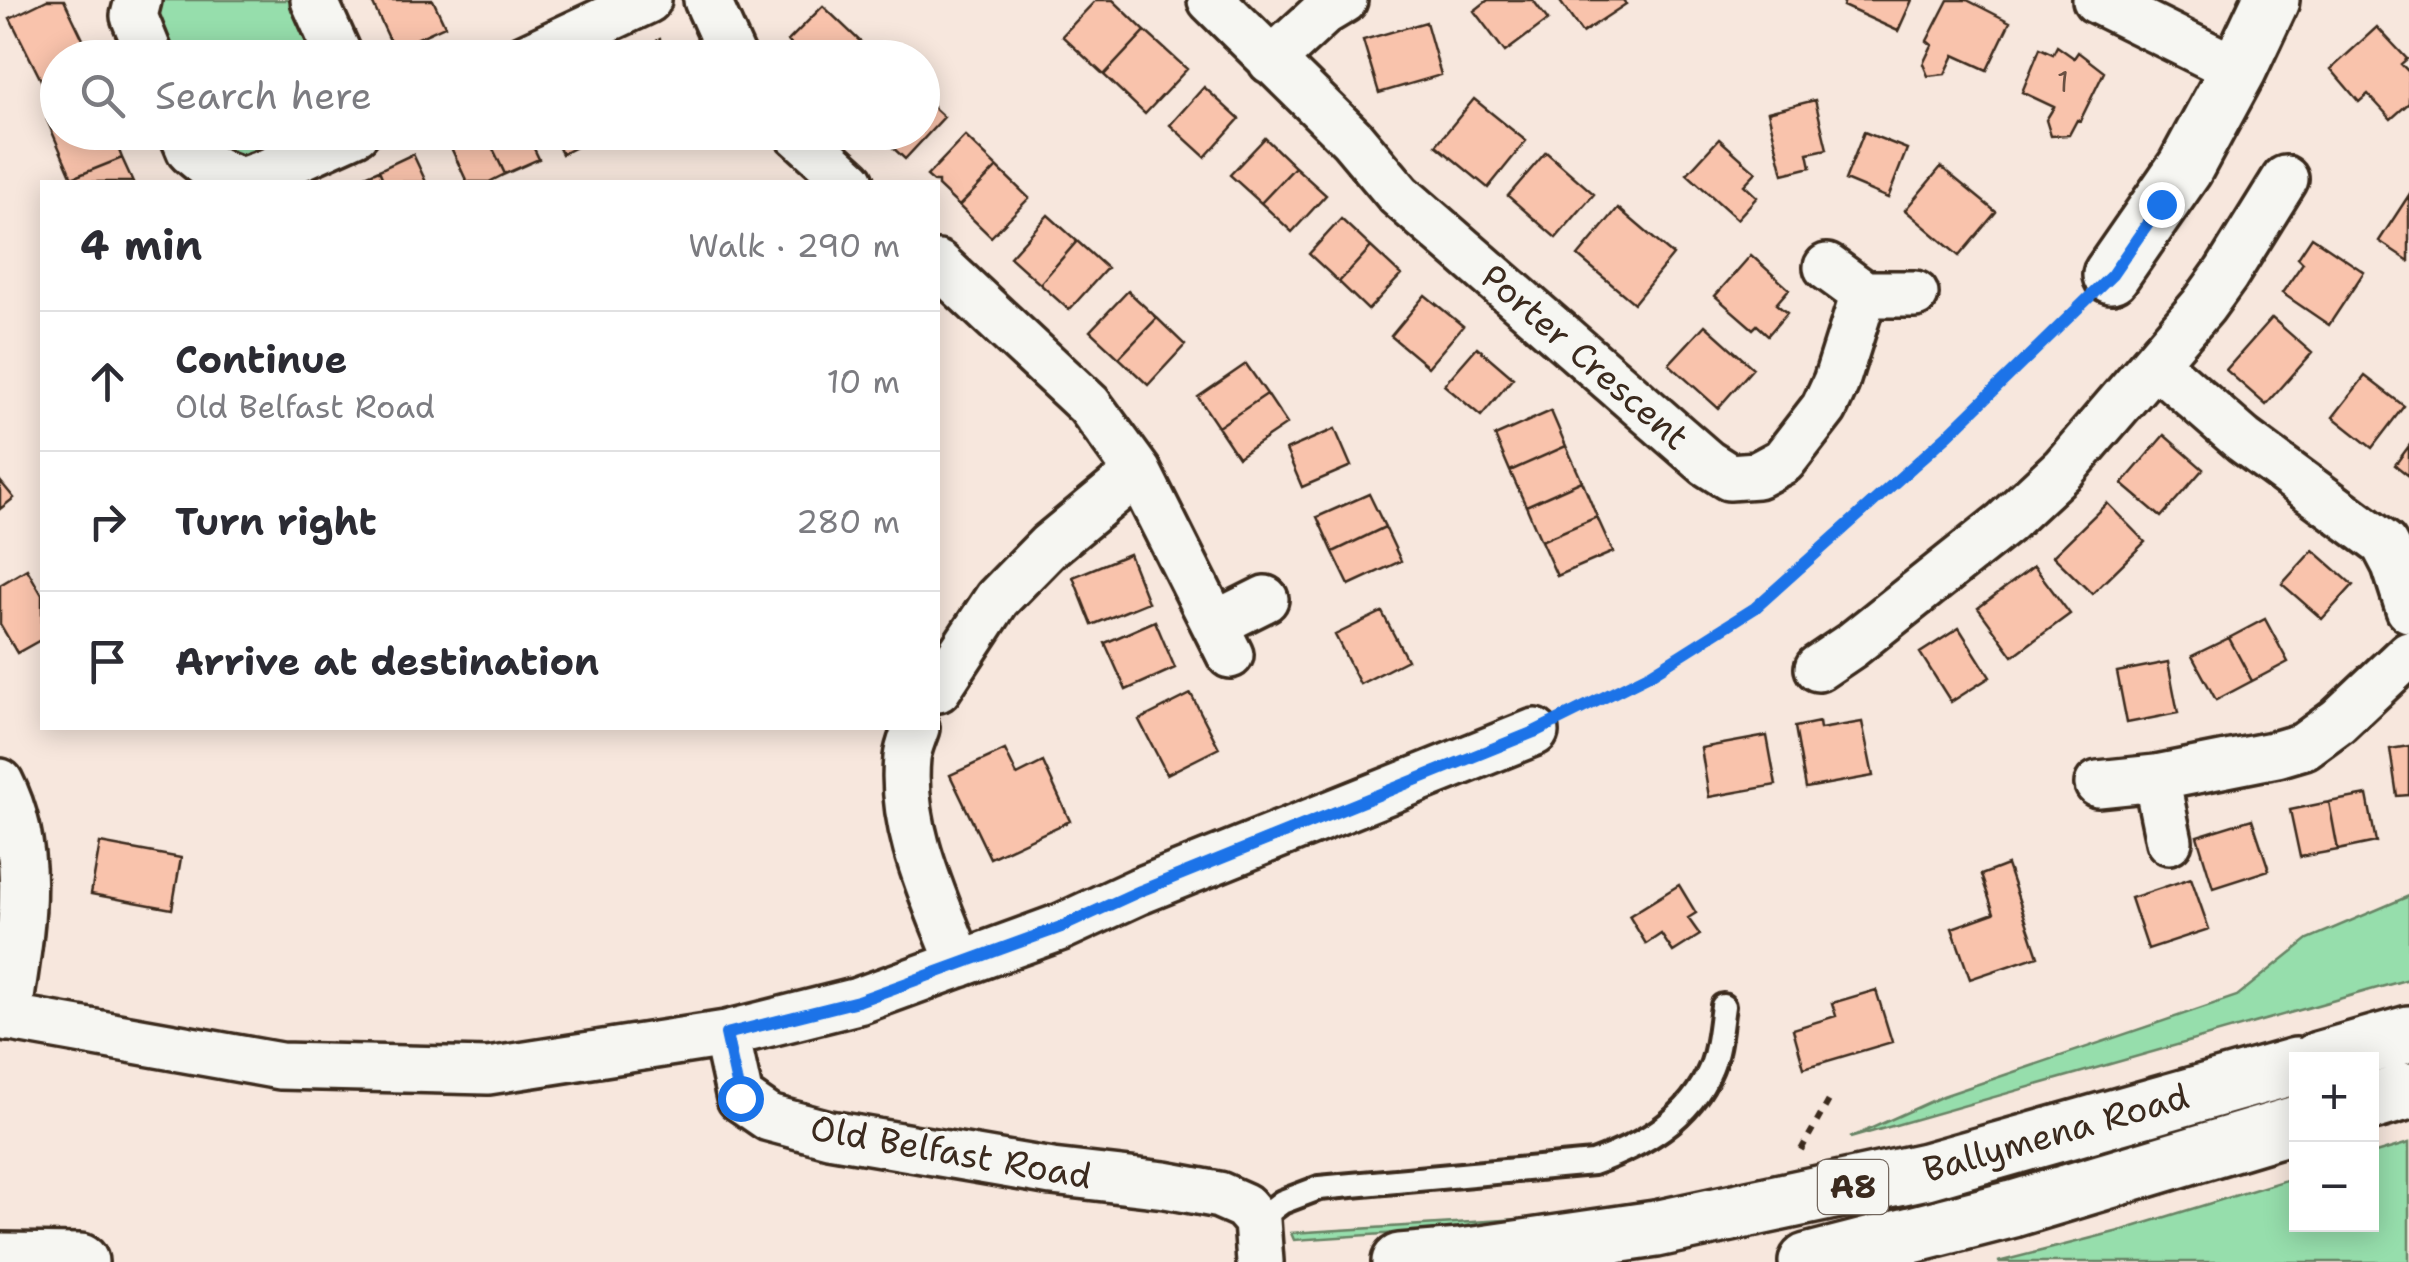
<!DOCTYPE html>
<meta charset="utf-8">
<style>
body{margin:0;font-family:"Shantell Sans",sans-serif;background:#f2f2f3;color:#2b2b33}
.controls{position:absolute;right:30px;bottom:30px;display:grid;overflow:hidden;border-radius:0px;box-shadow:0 5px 25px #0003}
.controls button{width:90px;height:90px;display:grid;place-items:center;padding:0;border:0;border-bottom:2px solid #e1e1e2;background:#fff;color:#2b2b33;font:50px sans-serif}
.stop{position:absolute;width:30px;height:30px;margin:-22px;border:8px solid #1a73e8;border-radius:50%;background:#fff}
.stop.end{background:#1a73e8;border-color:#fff;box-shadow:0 2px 10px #0008}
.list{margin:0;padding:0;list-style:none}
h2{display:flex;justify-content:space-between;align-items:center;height:130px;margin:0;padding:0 40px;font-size:42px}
h2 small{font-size:32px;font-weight:400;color:#7c7c81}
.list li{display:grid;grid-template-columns:65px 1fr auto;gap:30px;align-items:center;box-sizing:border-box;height:140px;padding:0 40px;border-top:2px solid #e1e1e2}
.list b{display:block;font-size:38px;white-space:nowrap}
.list p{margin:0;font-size:32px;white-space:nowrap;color:#7c7c81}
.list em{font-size:32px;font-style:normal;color:#7c7c81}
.icon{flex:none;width:55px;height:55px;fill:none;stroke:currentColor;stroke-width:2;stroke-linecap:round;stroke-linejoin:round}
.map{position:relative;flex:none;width:2409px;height:1262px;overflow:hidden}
.search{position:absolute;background:#fff;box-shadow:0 5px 25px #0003;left:40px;top:40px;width:900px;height:110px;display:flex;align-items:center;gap:25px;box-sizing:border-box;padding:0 35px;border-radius:55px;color:#7c7c81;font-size:38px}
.panel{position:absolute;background:#fff;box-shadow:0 5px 25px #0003;left:40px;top:180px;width:900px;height:550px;border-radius:0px}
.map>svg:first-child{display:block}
.green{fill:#96deac;stroke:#688465;stroke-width:2.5}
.building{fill:#f9c3ac;stroke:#3b2a1e;stroke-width:2.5}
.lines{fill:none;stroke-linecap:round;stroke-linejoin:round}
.lane-casing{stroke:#3b2a1e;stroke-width:30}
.street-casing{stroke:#3b2a1e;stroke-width:52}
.secondary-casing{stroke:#3b2a1e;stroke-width:62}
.highway-casing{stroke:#3b2a1e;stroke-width:62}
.path{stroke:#3b2a1e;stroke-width:6;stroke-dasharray:8 8;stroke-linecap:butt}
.lane{stroke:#f6f6f2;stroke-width:22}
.street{stroke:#f6f6f2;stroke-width:45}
.secondary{stroke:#f6f6f2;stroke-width:55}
.highway{stroke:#f6f6f2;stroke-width:55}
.route{stroke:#1a73e8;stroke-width:12}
.labels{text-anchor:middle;stroke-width:9;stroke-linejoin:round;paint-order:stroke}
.number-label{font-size:30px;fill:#6a5042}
.shield{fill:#f6f6f2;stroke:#73675e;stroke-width:2.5}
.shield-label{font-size:32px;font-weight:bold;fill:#3b2a1e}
.street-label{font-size:35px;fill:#3b2a1e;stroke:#f6f6f2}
</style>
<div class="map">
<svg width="2409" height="1262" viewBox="0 0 2409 1262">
<rect width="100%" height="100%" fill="#f7e7dd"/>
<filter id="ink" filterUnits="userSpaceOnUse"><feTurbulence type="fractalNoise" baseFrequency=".01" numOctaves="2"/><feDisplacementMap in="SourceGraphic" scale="20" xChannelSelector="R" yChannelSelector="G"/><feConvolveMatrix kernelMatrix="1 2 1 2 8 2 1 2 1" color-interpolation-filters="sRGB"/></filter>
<g filter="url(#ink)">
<!-- green -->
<path class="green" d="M158 0H301L328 57H171L157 19Z
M205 133H312C295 139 260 155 244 157 229 159 212 144 205 133Z
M2409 896V979L1850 1138 1943 1096 2237 996 2308 939Z
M2409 1143V1262H1998L2123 1230 2296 1177V1224H2372V1154Z
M1521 1219 1474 1228 1294 1240 1291 1233Z"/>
<!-- building -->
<path class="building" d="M47 0H64L92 58H58V87L47 92 10 18Z
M377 0H433L445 26 394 49 372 2Z
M1096 0H1113L1145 31 1104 75 1062 36Z
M1488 0H1533L1548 20 1505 52 1474 11Z
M1559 0H1623L1626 4 1582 33Z
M1845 0H1912L1898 31 1843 6Z
M1948 0H1967L2010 22 1987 70 1954 55 1945 74 1928 76 1923 64 1932 45 1927 41Z
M823 6 864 45 852 58H804L788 41Z
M1426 22 1441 75 1379 93 1363 40Z
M2377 27 2407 59 2401 64 2409 72V103L2391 119 2368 94 2359 102 2331 69Z
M1145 31 1187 69 1145 114 1104 75Z
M660 39 669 58H625Z
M2057 46 2074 58 2078 52 2104 72 2080 121 2077 120 2069 135 2051 136 2046 120 2054 107 2022 92 2040 48 2053 54Z
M1204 87 1239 119 1205 157 1170 125Z
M922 97 944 117 905 159 876 132H922Z
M1474 99 1526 141 1488 188 1436 145Z
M1815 100 1827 149 1808 153 1811 167 1783 174 1768 112Z
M58 116V132H112L122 158 72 178 47 120Z
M461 132H485L505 174 489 182H467L447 139Z
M485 132H526L539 159 505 174Z
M551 132H605L562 154Z
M1864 132 1907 149 1888 198 1845 180Z
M965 136 997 167 959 206 938 186V182H934L927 176Z
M1265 138 1295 167 1261 203 1230 175Z
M1719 139 1756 172 1744 185 1757 197 1737 219 1687 174Z
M1546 152 1594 194 1556 238 1508 196Z
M413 154 426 182H384L379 170Z
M122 158 133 182H74L72 178Z
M997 167 1029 198 991 237 959 206Z
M1295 167 1326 195 1292 232 1261 203Z
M1941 167 1996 212 1959 256 1905 210Z
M379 170 384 182H352Z
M2409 195V261L2379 241Z
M1618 208 1673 255 1634 303 1578 256Z
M1048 215 1077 241 1040 284 1010 257Z
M1341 219 1371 247 1339 282 1309 254Z
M2312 237 2364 272 2329 325 2282 293 2303 263 2298 258Z
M1077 241 1107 268 1069 310 1040 284Z
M1371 247 1401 275 1368 310 1339 282Z
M1751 255 1789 289 1776 304 1787 313 1768 335 1757 325 1753 329 1715 296Z
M1128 291 1157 318 1119 358 1090 331Z
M1425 295 1463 326 1428 367 1391 336Z
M1157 318 1185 345 1148 385 1119 358Z
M2272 318 2312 353 2266 405 2226 370Z
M1705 325 1753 368 1718 408 1669 364Z
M1477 347 1513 378 1481 416 1444 385Z
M1246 364 1267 394 1218 427 1198 397Z
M2365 376 2404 406 2372 448 2333 417Z
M1267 394 1287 424 1238 457 1218 427Z
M1551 411 1566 446 1510 471 1495 436Z
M1335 429 1351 466 1302 487 1286 450Z
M2164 435 2203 469 2161 517 2122 484Z
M1566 446 1582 481 1526 506 1510 471Z
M2409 446V476L2395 465Z
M0 481 14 498 0 509Z
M1582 481 1597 517 1541 541 1526 506Z
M1369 494 1385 527 1333 552 1317 517Z
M2107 503 2145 542 2092 594 2053 556Z
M1597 517 1613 552 1557 576 1541 541Z
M1385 527 1401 561 1349 585 1333 552Z
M2313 550 2353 585 2322 619 2282 584Z
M1129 554 1148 602 1092 625 1073 577Z
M2034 566 2070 614 2013 656 1978 608Z
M27 569 42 595V639L17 653 0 624V585Z
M1382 612 1407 660 1360 684 1335 635Z
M2265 619 2288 662 2252 681 2229 638Z
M1155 621 1175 668 1126 690 1105 643Z
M1959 628 1990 677 1951 702 1920 653Z
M2229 638 2252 681 2216 700 2192 656Z
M2168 662 2178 713 2127 723 2117 672Z
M1191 694 1219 748 1167 774 1139 720Z
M1819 722 1820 729 1862 722 1873 776 1806 788 1795 727Z
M1767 736 1776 785 1709 797 1701 748Z
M2409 746V795L2397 796 2390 749Z
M1005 750 1017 775 1043 762 1070 821 990 858 950 775Z
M2367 795 2376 842 2338 850 2329 802Z
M2329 802 2338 850 2300 857 2290 810Z
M2252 819 2269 870 2213 888 2197 836Z
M100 843 181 858 172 909 91 894Z
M2007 865 2038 956 1970 979 1952 928 1994 913 1981 875Z
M2191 878 2209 929 2148 949 2131 898Z
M1679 885 1696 913 1688 918 1700 935 1673 952 1661 934 1646 944 1629 916Z
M1876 990 1892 1042 1804 1068 1793 1029 1836 1016 1832 1003Z"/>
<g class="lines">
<defs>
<path id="lane" d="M1257 1221 1282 1202 1319 1188 1593 1163C1643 1145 1690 1119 1711 1068 1719 1049 1720 1025 1723 1006"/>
<path id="street" d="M138 0 134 16 151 58
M314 0 340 58
M707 0 733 58
M1211 0 1352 139 1399 195 1707 463 1729 477 1757 475 1783 461 1824 408 1836 382 1864 294
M2096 0 2238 70
M524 58 648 0
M1271 61 1324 12 1344 0
M182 132 190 151 213 170 241 181 267 172 356 132
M796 132 851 182
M938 264 1089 405 1138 472 1230 655
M1827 267 1864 294H1915
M2155 363 2243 440 2384 544 2395 565 2409 609
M1215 624 1265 599
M1818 668 1852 645 2005 523 2064 468 2203 306 2226 274 2285 179
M938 689 997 599 1049 546 1138 472
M916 728C913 737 908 748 907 758 900 830 935 899 960 964
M2156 778 2169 841
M0 782C38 856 19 939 8 1018
M2098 784 2156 778 2277 754 2304 746 2338 721 2409 654
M0 1016 280 1066 488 1071 726 1034 858 1001 1061 927 1139 891 1535 732
M726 1034 740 1098 769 1118 829 1134 1052 1172 1165 1185 1219 1195 1244 1206 1257 1221 1260 1262"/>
<path id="secondary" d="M2111 275 2185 168 2238 70 2271 0"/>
<path id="highway" d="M2318 1060 2409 1034
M2372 1102 2409 1091
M0 1261 80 1262
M1400 1262 1461 1257 1656 1229 1926 1171 2296 1066
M1807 1262 2013 1209 2296 1124"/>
</defs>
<!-- lane casing -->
<use href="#lane" class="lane-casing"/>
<!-- street casing -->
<use href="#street" class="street-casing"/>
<!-- secondary casing -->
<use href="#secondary" class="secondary-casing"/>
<!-- highway casing -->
<use href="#highway" class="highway-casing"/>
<!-- path -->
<path class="path" d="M1572 713 1649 675 1755 608 1949 434 2078 307
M1801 1150 1831 1097"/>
<!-- lane -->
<use href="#lane" class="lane"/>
<!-- street -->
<use href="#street" class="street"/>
<!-- secondary -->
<use href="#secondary" class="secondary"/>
<!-- highway -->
<use href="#highway" class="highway"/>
</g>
</g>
<g class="lines" filter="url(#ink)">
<!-- route -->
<path class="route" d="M740 1098 726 1034 858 1001 1061 927 1140 891 1534 732 1649 675 1755 608 1949 434 2112 275 2161 204"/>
</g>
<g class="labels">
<!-- number labels -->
<g class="number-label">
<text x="2063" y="92">1</text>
</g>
<!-- shield labels -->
<rect class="shield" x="1818" y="1160" width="70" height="54" rx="8"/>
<g class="shield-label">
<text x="1853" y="1198">A8</text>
</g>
<!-- street labels -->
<g class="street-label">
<text transform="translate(1585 357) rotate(41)" y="12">Porter Crescent</text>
<text transform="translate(2056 1133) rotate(-16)" y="12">Ballymena Road</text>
<text transform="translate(951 1152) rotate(10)" y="12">Old Belfast Road</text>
</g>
</g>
</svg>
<div class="controls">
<button>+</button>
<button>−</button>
</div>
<div class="stop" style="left:740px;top:1098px"></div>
<div class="stop end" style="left:2161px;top:204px"></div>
<div class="search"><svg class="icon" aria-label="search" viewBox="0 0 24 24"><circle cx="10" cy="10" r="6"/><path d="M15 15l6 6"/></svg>Search here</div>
<section class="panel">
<h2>4 min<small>Walk · 290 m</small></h2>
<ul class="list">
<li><svg class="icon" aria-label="ahead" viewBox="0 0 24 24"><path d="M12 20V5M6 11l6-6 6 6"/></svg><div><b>Continue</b><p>Old Belfast Road</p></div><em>10 m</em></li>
<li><svg class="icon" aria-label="right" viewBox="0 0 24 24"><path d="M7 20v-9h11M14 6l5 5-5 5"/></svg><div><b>Turn right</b></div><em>280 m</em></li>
<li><svg class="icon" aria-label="arrive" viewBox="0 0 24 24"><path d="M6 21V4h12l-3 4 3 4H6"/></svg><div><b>Arrive at destination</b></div></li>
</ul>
</section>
</div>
